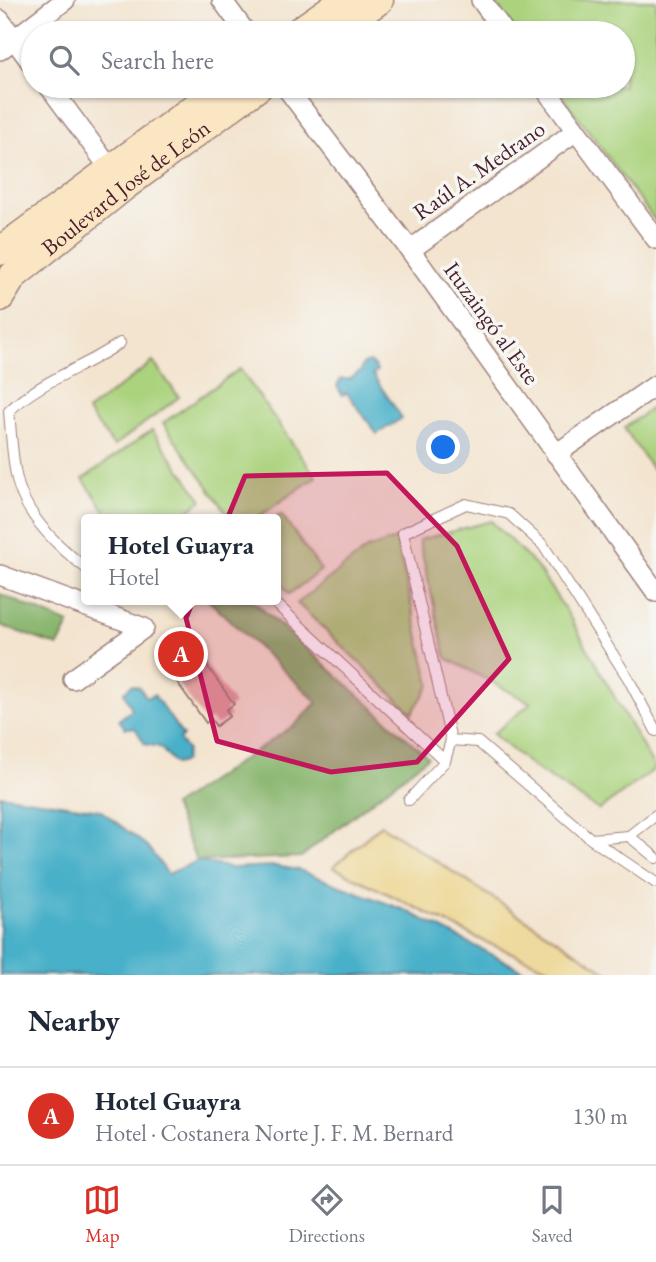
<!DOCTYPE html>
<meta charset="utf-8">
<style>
body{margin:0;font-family:"EB Garamond",serif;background:#f2f2f3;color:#1f2937}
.you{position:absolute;left:444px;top:448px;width:24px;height:24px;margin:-18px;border:5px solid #fff;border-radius:50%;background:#1a73e8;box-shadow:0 0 0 10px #1a73e833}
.badge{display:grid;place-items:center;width:46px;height:46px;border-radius:50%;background:#d93025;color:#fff;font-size:23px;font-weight:700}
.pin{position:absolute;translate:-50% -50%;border:4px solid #fff;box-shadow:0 2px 7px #0006}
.popup{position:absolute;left:81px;top:514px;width:200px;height:91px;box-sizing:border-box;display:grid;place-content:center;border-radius:7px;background:#fff;filter:drop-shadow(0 2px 5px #0005);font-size:23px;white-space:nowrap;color:#747a83}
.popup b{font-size:26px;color:#1f2937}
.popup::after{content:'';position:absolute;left:50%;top:100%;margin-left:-14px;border:14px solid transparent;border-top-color:#fff}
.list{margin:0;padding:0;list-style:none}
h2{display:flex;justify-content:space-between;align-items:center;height:91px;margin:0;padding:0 28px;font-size:30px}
h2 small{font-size:23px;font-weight:400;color:#747a83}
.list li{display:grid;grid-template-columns:46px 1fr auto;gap:21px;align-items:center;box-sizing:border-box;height:98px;padding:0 28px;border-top:2px solid #e0e1e3}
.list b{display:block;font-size:26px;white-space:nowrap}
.list p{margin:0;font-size:23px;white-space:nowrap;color:#747a83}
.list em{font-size:23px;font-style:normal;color:#747a83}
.icon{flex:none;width:38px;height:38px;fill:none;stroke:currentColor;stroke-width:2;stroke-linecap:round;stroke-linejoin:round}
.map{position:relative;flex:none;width:656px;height:975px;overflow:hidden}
.search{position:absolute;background:#fff;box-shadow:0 2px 5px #0004;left:21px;right:21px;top:21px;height:77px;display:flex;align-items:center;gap:18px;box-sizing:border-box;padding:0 24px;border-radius:38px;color:#747a83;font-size:26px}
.sheet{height:189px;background:#fff}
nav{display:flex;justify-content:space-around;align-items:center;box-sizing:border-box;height:98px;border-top:2px solid #e0e1e3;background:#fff;font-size:19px;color:#747a83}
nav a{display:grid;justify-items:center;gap:4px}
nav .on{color:#d93025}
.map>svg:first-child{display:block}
.green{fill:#abd37e;stroke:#7a7954;stroke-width:2}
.forest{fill:#88b56d;stroke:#696a4c;stroke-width:2}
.sand{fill:#eeda9e;stroke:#9c7c64;stroke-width:2}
.water{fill:#4ab0c9;stroke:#4a687a;stroke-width:2}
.building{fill:#e09e9c}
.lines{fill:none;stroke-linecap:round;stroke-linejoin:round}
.lane-casing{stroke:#9e827d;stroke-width:12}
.street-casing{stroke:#9e827d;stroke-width:22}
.secondary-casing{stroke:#9e827d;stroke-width:31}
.lane{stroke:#fff;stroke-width:10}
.street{stroke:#fff;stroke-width:19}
.secondary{stroke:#fbe6c4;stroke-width:28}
.marked{fill:#c2185b;fill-opacity:0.2;stroke:#c2185b;stroke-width:5;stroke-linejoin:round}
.labels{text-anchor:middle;stroke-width:7;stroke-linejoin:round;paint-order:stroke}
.street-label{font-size:23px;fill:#4a1f2b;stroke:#f6f6f2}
</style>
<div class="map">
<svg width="656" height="975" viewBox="0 0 656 975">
<rect width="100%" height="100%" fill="#f6f6f2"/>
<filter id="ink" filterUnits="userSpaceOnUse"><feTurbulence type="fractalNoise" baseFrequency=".0143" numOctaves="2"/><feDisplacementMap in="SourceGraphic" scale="14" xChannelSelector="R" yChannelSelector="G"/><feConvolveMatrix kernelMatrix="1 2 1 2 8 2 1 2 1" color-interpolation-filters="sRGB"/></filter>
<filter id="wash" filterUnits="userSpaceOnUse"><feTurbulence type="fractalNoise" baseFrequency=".00686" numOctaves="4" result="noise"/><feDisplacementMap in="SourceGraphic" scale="28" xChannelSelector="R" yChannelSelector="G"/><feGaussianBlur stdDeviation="1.57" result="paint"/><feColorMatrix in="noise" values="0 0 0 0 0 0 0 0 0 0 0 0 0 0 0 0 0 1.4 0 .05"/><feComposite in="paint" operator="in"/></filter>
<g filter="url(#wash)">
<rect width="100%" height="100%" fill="#f3e4cf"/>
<!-- green -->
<path class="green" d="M492 0H656V222L555 86H623V33H516Z
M153 362 179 397 114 446 87 411Z
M240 369 316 477 255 519H231L163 423Z
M656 405V472L655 473 624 428Z
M152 430 202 500 176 519H111L83 479Z
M281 514 321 570 289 594 276 575 273 519Z
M491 521 536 566 567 612 655 769 599 810 533 767 493 734 531 703 446 658 419 540Z
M396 539 430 685 412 713 297 603 367 549Z"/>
<!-- forest -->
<path class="forest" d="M0 594 69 624 58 646 0 625Z
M208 600H252L428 757 301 857 197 861 173 806 296 724 317 702Z"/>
<!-- sand -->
<path class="sand" d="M381 825 611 975H565L488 943 333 867Z"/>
<!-- water -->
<path class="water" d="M369 362 375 367 377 371 373 375 402 418 377 434 347 393 342 395 337 386 341 379H350L361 371 362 365Z
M132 685 139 687 147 698 154 695 183 736 179 740 187 750 184 762 175 764 160 747 145 744 135 728H125L119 720 132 709 124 692Z
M0 795 100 810 147 846 168 874 197 861 231 868 275 866 299 870 407 911 532 975H0Z"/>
<g id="blocks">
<!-- building -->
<path class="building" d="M189 640 234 704 226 710 230 716 216 726 211 719 206 723 175 679 178 676 165 658Z"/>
</g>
</g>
<g filter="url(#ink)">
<use href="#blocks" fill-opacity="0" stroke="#9e827d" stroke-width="2"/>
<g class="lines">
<defs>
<path id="lane" d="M86 568C57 546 23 514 16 475 12 454 11 432 9 411 41 380 84 368 120 343
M272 600 445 761
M451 740 478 742 591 839 656 883
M409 800 445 761 451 740 403 533 466 504 509 514 543 545 628 678 656 731
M629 836 656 858
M591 839 629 836 656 815"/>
<path id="street" d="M222 0 246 33
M481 0 505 33
M0 20 33 65
M0 50 65 0
M49 86 117 178
M285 86 410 250 656 592
M543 86 656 239
M410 250 576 131
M556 454 656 385
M0 575 144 628 73 679"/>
<g id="secondary">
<path d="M297 33 344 0"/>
<path d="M332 33 379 0"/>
<path d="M0 251 224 86"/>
<path id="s1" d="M0 297 13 276 123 187 259 86"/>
</g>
</defs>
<!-- lane casing -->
<use href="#lane" class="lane-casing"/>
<!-- street casing -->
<use href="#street" class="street-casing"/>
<!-- secondary casing -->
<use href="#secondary" class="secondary-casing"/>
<!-- lane -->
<use href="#lane" class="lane"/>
<!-- street -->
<use href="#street" class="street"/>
<!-- secondary -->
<use href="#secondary" class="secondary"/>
</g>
</g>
<!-- marked area -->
<path class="marked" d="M387 473 457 546 509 659 417 762 331 772 217 741 186 618 245 476Z"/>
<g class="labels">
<!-- street labels -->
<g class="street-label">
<text transform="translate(479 170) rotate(-35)" y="8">Raúl A. Medrano</text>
<text dy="8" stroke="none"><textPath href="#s1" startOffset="168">Boulevard José de León</textPath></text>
<text transform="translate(492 323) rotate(54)" y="8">Ituzaingó al Este</text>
</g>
</g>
</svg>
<div class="you"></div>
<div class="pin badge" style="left:181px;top:654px">A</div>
<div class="popup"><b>Hotel Guayra</b>Hotel</div>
<div class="search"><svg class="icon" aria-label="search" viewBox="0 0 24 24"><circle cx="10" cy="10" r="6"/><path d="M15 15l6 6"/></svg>Search here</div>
</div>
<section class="sheet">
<h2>Nearby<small></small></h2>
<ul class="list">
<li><span class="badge">A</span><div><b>Hotel Guayra</b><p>Hotel · Costanera Norte J. F. M. Bernard</p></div><em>130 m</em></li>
</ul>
</section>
<nav>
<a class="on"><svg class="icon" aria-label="map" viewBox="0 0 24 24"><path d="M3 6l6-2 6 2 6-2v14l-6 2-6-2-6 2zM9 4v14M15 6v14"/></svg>Map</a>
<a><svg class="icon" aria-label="directions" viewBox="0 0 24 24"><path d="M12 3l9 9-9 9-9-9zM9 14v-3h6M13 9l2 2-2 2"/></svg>Directions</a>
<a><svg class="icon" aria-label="saved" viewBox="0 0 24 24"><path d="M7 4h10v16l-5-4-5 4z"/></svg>Saved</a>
</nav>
